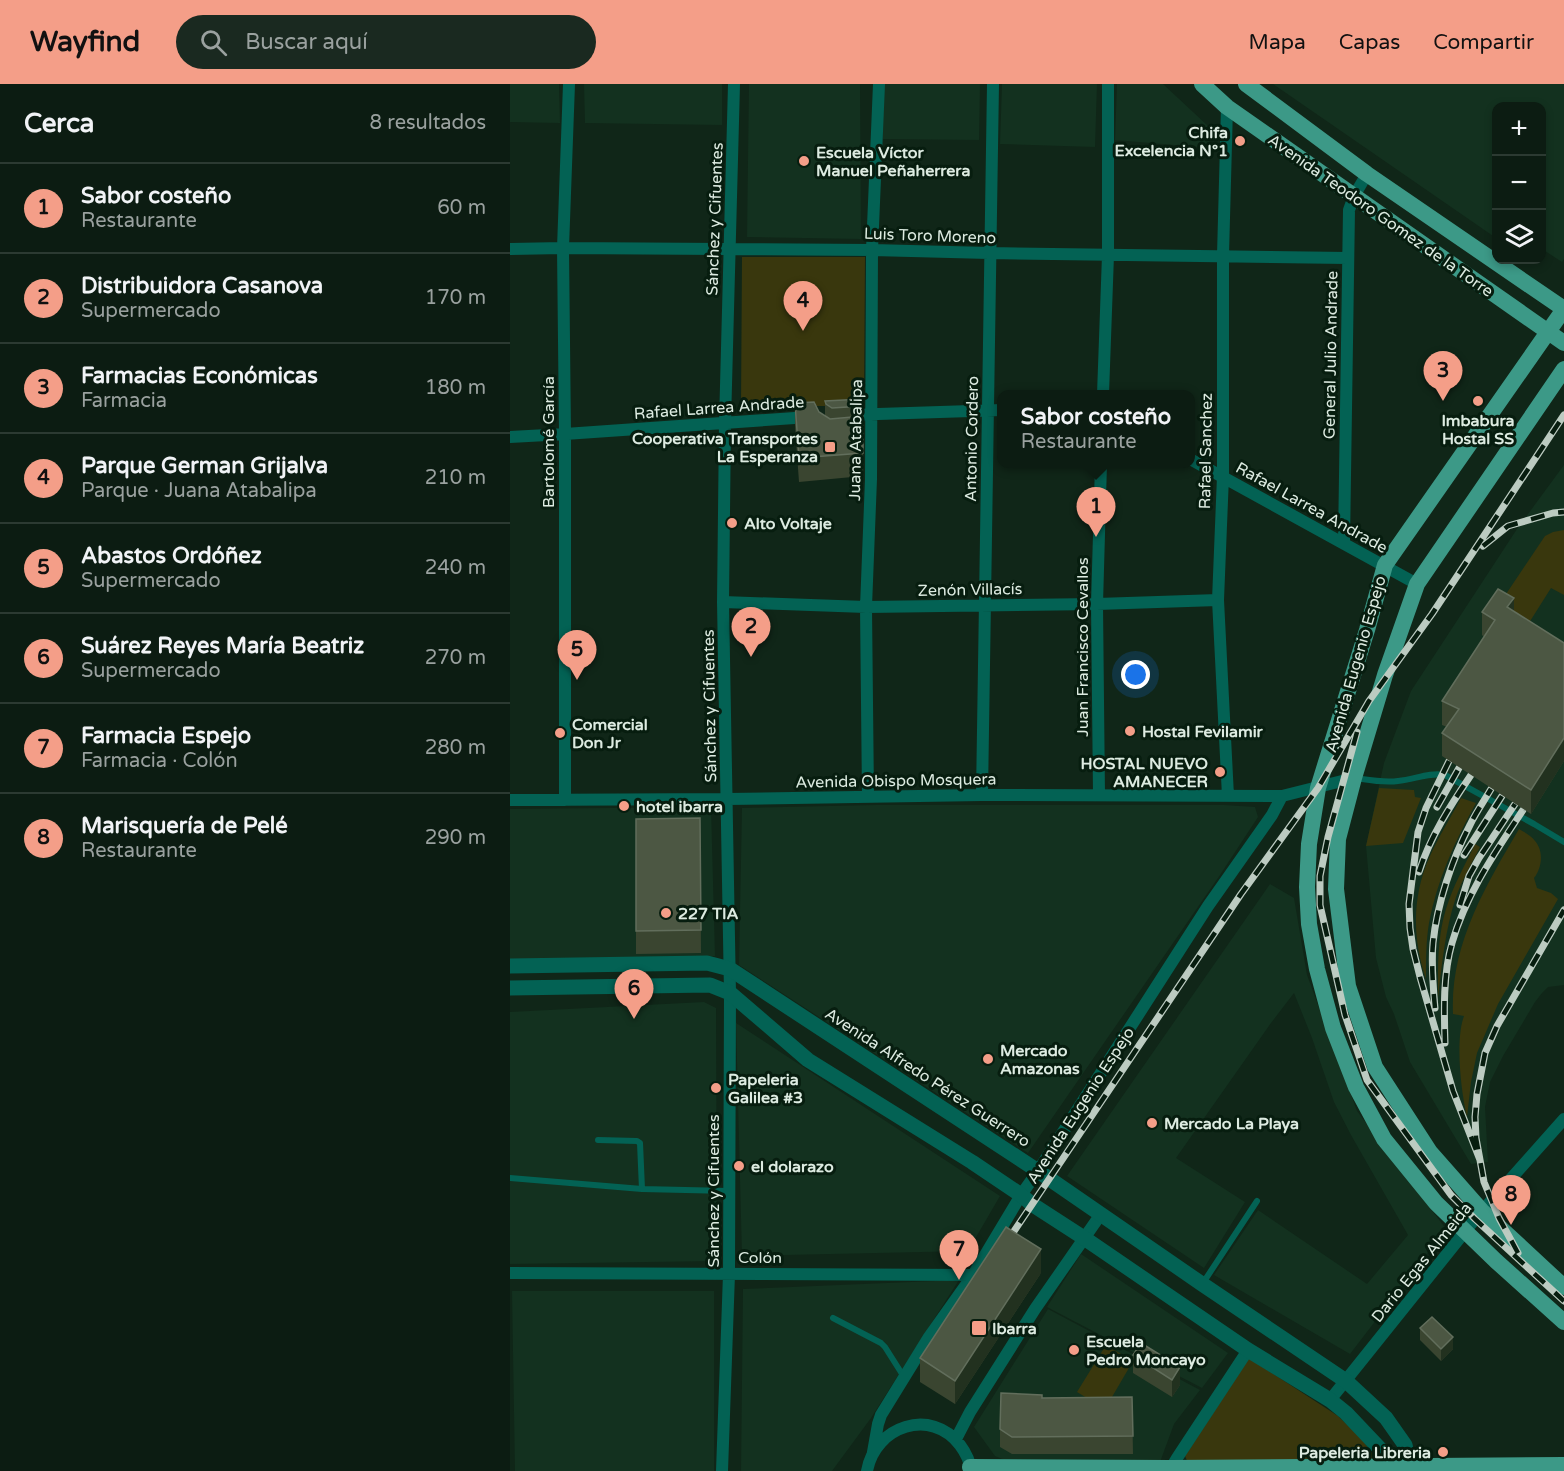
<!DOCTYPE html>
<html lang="es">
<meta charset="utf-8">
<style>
body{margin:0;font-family:"Varela Round",sans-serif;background:#1a2920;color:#f1f3f6}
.controls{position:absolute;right:18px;top:18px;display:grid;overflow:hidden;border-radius:12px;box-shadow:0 3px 9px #0003}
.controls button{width:54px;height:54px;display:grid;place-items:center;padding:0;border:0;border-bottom:2px solid #2c3a32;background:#0c1c12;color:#f1f3f6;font:30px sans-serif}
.you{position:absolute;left:626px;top:591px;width:21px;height:21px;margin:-15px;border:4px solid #fff;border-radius:50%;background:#1a73e8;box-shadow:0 0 0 9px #1a73e833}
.badge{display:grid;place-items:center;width:39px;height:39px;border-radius:50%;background:#f49e88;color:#111;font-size:20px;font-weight:700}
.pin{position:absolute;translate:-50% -50px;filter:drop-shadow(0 2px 3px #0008)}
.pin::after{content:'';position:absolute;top:32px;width:21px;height:18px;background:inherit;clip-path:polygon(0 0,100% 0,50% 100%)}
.popup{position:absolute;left:487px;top:306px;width:198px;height:78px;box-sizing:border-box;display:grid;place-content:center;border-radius:12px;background:#0c1c12;filter:drop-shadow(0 2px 4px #0005);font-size:20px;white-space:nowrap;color:#9aa19f}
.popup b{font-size:22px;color:#f1f3f6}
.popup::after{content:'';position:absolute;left:50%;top:100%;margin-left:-12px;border:12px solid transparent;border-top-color:#0c1c12}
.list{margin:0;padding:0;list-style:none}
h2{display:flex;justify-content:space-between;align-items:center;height:78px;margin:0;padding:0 24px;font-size:26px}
h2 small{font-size:20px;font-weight:400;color:#9aa19f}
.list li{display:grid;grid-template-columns:39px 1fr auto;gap:18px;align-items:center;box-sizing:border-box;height:90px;padding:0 24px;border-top:2px solid #2c3a32}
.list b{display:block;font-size:22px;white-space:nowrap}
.list p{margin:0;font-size:20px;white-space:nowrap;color:#9aa19f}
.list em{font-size:20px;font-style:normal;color:#9aa19f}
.icon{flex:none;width:33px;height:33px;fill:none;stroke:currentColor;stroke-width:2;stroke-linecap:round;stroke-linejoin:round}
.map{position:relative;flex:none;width:1054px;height:1387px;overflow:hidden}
header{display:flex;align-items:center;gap:36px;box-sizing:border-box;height:84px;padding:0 30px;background:#f49e88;color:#111}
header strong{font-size:28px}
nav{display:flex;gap:33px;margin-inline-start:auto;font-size:21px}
.search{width:420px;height:54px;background:#1a2920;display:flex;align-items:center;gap:15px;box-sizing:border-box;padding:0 21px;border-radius:33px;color:#9aa19f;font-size:22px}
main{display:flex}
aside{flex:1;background:#0c1c12}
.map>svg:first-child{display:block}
.built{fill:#13311f}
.green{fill:#39370d}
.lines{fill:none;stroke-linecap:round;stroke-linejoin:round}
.service{stroke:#036254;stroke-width:6}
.minor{stroke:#036254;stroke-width:12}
.tertiary{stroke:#036254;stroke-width:15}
.primary{stroke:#3c9987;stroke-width:16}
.rail-casing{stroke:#bccbc1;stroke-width:7}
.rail{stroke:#071d0f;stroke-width:4.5;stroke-dasharray:14;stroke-linecap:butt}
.wall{fill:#3a4530}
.shaded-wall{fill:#22311f}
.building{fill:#4c5743;stroke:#626e5c;stroke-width:1.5}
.poi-dot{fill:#f49e88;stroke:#071d0f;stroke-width:2}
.labels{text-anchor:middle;stroke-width:6;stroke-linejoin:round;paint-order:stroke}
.poi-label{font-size:16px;font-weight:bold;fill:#ddebe1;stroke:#071d0f;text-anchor:start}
.street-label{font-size:16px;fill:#ddebe1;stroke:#071d0f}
</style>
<header>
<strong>Wayfind</strong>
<div class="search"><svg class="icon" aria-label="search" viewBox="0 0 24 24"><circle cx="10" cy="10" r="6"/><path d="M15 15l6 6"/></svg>Buscar aquí</div>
<nav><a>Mapa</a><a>Capas</a><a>Compartir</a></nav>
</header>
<main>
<aside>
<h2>Cerca<small>8 resultados</small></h2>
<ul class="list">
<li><span class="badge">1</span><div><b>Sabor costeño</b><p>Restaurante</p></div><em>60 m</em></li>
<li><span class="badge">2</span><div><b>Distribuidora Casanova</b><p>Supermercado</p></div><em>170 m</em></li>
<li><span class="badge">3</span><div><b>Farmacias Económicas</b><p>Farmacia</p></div><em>180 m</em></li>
<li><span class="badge">4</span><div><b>Parque German Grijalva</b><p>Parque · Juana Atabalipa</p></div><em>210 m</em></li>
<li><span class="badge">5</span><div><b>Abastos Ordóñez</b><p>Supermercado</p></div><em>240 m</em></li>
<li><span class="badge">6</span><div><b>Suárez Reyes María Beatriz</b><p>Supermercado</p></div><em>270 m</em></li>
<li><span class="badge">7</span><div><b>Farmacia Espejo</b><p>Farmacia · Colón</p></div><em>280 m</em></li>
<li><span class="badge">8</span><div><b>Marisquería de Pelé</b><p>Restaurante</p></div><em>290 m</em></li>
</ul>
</aside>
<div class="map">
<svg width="1054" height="1387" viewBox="0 0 1054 1387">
<rect width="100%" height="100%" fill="#102618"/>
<!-- built -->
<path class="built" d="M0 0H49L50 39 0 38Z
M74 0H212V41L75 39Z
M239 0H350L351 155 237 153Z
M373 0H470L469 56 373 55Z
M492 0H587L585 63 490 60Z
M607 0H653L698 42 700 64 605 56Z
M763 0H1054V175L1052 178 1032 165V22H987L986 154Z
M1054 381V901L1038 903 1032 909 1025 918 993 972 980 998 975 1023 978 1078 961 1080 900 978 884 930 876 913 866 874 856 762 874 679 901 607 1007 445Z
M366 721H714L745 723 748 733 710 791 518 1069 229 881 232 724Z
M201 723 205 872 0 877V725Z
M760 800 784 814 797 891 847 1027 936 1145 840 1270 704 1191 748 1126 857 1200 898 1151 841 1051 824 1018 802 954 784 909 761 939 666 1074 735 1118 694 1184 557 1092Z
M194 918 206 924 207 1177 0 1180V928Z
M226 939 490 1112 458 1167 232 1172Z
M571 1170 718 1269 692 1304 537 1223Z
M449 1196 361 1334 322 1387H231L233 1205Z
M2 1207H204V1387H5Z
M538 1225 690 1306 664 1340 650 1378 502 1379 485 1372 464 1343Z"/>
<!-- green -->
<path class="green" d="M232 173H355L354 322H231Z
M1054 446V511L1041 504 1017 542 986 525 1035 452 1043 448Z
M869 704 904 706 905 713 911 714 893 759 856 762Z
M951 714 966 719C945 757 927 796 919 839 916 857 916 876 916 895 902 854 902 811 920 772 929 752 941 733 951 714Z
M1009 745C1014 748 1022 752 1025 757 1034 767 1032 784 1024 794L1027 804 1041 809 1048 815 988 920 967 969 961 998 957 1033C951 1008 945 956 954 932L943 930C940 861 975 803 1009 745Z
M965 760 970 763C962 779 952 796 946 813 935 846 932 880 928 914 928 884 927 854 936 825 943 802 955 781 965 760Z
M596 1261 623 1277 595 1325 567 1308Z
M739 1274 828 1332 851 1354 867 1376 678 1379 675 1372Z"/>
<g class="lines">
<!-- service -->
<path class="service" d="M845 694C859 696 873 699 888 697 904 696 918 688 935 691L1024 740 1054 758
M88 1056 127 1057 130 1059 132 1105
M0 1094 132 1105 219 1107
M693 1199 747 1117
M323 1234 371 1259 375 1263 394 1293"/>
<!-- minor -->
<path class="minor" d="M717 23 713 171V392L708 516 718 712
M0 165 53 164 362 166 479 169 838 174
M593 310 598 171V0
M337 331 492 326
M0 353 55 350 299 333
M680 375 907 500
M834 458 839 126 844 112 857 90
M213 518 356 523 587 520 708 516
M472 711 483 0
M589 711 587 520 591 380
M358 713 356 523 361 395 362 166 369 0
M0 716 218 715 472 711 772 712 844 694
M55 716V350L53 164 59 0
M0 1189 463 1191
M820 1316 965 1135 1054 1035
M446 1355 460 1328 525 1225 591 1130
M363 1368 368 1340 371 1331 419 1253 463 1191 511 1111 528 1087 698 822 762 731 772 712
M212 1387 219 1190 220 909 213 518 215 339 224 0
M357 1387C365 1342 421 1323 450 1361 456 1369 460 1377 461 1387
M661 1387V1384L667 1374 738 1266"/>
<!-- tertiary -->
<path class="tertiary" d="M0 882 197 879 220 885 528 1087 692 1200 836 1297 876 1334 895 1361 900 1382
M0 904 200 901 220 909 298 976 462 1078 511 1111 523 1121 574 1154 738 1266 820 1316 836 1329 872 1367 879 1383"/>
<!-- primary -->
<path class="primary" d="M692 0 717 23 1054 259
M736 0 857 90 1054 225
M1054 225 875 481 857 546 808 704 799 760 797 803 799 840 807 885 823 944 846 1003 874 1055 926 1119 986 1177 1054 1238
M1054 285 907 500 875 591 844 694 828 755 826 805 838 902 865 983 920 1068 972 1127 1054 1203
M460 1383 661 1384 1054 1381"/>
<defs>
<path id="rail" d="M973 462 998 442 1043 429 1054 428
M847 648 818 753 810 792V821L835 931 857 996 941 1111 965 1135 1054 1217
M939 677 916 724 908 748 899 820 900 844 903 865 910 893 943 1007 970 1076
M927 723 949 684
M954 771 992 712
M909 788C920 753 940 722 961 691
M950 821 959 792 969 774 1005 720
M925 924C923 902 921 881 923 859 927 820 942 775 960 741 966 728 974 717 981 705
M935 959C934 926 933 890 942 859 956 810 986 767 1013 726
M494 1162 731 810 808 704 859 617 922 530 1054 331
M1008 1169 989 1134 974 1098 966 1054 965 1033 967 1010 975 969 987 942 1054 826"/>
</defs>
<!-- rail casing -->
<use href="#rail" class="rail-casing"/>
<!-- rail -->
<use href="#rail" class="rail"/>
</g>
<!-- wall -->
<path class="wall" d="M353 315V392L289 398 285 342V319L309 328 315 332V317Z
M972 528H1004L1054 559V677L1021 730 932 672V649L937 643 932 641V617L974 553 972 551Z
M190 734 191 869 126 870V735Z
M531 1189 445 1320 410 1298V1274Z
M910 1244 943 1265 931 1277 910 1256Z
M631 1259 670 1301 662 1313 623 1289V1271Z
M622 1313 623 1370H502L490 1363V1345L532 1314Z"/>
<!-- shaded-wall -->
<path class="shaded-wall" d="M1004 514V537L997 523Z
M1054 654V677L1021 730V706Z
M531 1165V1189L445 1320V1297Z
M943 1253V1265L931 1277V1265Z
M670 1283V1301L662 1313V1296Z"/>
<!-- building -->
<path class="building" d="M353 315V322L322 324 316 320 315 317Z
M304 318 309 328 320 335 353 332V369L289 374 285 319Z
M988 505 1004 514 997 523 1054 559V654L1021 706 932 649 949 625 932 617 985 536 972 528Z
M190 734 191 846 126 847V735Z
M496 1143 531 1165 445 1297 410 1274Z
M922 1233 943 1253 931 1265 910 1244Z
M631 1259 670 1283 662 1296 623 1271Z
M491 1309 532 1311V1314L622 1313 623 1352 502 1353 490 1345Z"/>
<!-- markers -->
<g class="poi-dot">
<circle cx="730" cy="57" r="6"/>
<circle cx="294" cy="77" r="6"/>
<circle cx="968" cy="317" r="6"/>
<rect x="314" y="357" width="12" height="12" rx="3"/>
<circle cx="222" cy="439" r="6"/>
<circle cx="620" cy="647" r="6"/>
<circle cx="50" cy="649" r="6"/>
<circle cx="710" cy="688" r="6"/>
<circle cx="114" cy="722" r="6"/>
<circle cx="156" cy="829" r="6"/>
<circle cx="478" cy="975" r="6"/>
<circle cx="206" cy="1004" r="6"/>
<circle cx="642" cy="1039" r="6"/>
<circle cx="229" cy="1082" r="6"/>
<rect x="461" y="1236" width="16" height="16" rx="3"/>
<circle cx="564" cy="1266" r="6"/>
<circle cx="933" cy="1368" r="6"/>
</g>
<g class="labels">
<!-- poi labels -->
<g class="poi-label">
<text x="718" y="54" text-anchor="end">Chifa<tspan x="718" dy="18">Excelencia N°1</tspan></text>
<text x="306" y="74">Escuela Víctor<tspan x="306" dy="18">Manuel Peñaherrera</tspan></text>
<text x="968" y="342" text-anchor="middle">Imbabura<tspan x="968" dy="18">Hostal SS</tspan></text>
<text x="308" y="360" text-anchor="end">Cooperativa Transportes<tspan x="308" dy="18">La Esperanza</tspan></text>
<text x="234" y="445">Alto Voltaje</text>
<text x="62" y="646">Comercial<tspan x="62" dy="18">Don Jr</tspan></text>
<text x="632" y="653">Hostal Fevilamir</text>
<text x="698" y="685" text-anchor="end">HOSTAL NUEVO<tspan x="698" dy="18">AMANECER</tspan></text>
<text x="126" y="728">hotel ibarra</text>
<text x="168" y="835">227 TIA</text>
<text x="490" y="972">Mercado<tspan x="490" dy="18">Amazonas</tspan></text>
<text x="218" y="1001">Papeleria<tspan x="218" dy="18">Galilea #3</tspan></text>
<text x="654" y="1045">Mercado La Playa</text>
<text x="241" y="1088">el dolarazo</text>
<text x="482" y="1250">Ibarra</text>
<text x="576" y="1263">Escuela<tspan x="576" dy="18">Pedro Moncayo</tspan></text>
<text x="921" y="1374" text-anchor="end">Papeleria Libreria</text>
</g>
<!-- street labels -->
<g class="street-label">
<text transform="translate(871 131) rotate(35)" y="6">Avenida Teodoro Gomez de la Torre</text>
<text transform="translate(204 135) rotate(-88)" y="6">Sánchez y Cifuentes</text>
<text transform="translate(420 151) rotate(2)" y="6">Luis Toro Moreno</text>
<text transform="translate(820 271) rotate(-89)" y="6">General Julio Andrade</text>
<text transform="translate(209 323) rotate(-4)" y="6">Rafael Larrea Andrade</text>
<text transform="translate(461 355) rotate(-89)" y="6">Antonio Cordero</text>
<text transform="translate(345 356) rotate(-89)" y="6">Juana Atabalipa</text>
<text transform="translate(38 358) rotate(-90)" y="6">Bartolomé García</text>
<text transform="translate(695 367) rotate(-89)" y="6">Rafael Sanchez</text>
<text transform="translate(802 423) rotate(29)" y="6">Rafael Larrea Andrade</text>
<text transform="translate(460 505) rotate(-1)" y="6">Zenón Villacís</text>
<text transform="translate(572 563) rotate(-90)" y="6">Juan Francisco Cevallos</text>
<text transform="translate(845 580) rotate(-74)" y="6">Avenida Eugenio Espejo</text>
<text transform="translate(199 622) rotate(-91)" y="6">Sánchez y Cifuentes</text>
<text transform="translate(386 696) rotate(-1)" y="6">Avenida Obispo Mosquera</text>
<text transform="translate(418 993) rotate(33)" y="6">Avenida Alfredo Pérez Guerrero</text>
<text transform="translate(570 1021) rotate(-57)" y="6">Avenida Eugenio Espejo</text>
<text transform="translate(203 1107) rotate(-90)" y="6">Sánchez y Cifuentes</text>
<text x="250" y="1179">Colón</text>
<text transform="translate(911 1178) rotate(-51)" y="6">Dario Egas Almeida</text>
</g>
</g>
</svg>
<div class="controls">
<button>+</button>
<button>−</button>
<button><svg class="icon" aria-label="layers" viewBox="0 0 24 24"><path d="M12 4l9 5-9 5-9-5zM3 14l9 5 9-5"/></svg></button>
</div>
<div class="you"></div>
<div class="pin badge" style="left:586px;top:453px">1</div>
<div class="popup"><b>Sabor costeño</b>Restaurante</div>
<div class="pin badge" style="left:241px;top:573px">2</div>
<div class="pin badge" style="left:933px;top:317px">3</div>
<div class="pin badge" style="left:293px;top:247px">4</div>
<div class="pin badge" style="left:67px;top:596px">5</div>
<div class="pin badge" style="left:124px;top:935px">6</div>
<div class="pin badge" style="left:449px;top:1196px">7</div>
<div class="pin badge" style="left:1001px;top:1141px">8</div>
</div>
</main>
